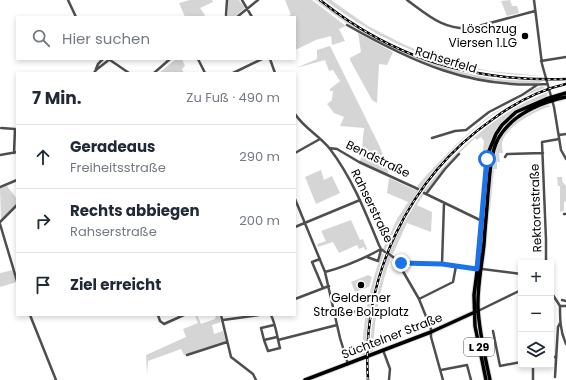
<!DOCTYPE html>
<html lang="de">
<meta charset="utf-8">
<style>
body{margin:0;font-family:Poppins,sans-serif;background:#f2f2f3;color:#1f2937}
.controls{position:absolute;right:12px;bottom:12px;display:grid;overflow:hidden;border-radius:0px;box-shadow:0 2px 6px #0003}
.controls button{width:36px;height:36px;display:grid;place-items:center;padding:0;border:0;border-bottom:1px solid #e0e1e3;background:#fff;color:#1f2937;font:20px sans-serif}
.stop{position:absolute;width:12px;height:12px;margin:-9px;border:3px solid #1a73e8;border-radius:50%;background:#fff}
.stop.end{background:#1a73e8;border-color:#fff;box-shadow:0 1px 4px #0008}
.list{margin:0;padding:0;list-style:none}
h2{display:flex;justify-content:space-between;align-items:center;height:52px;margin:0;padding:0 16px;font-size:17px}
h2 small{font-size:13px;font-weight:400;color:#747a83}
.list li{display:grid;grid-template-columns:26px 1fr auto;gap:12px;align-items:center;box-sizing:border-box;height:64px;padding:0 16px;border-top:1px solid #e0e1e3}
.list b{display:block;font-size:15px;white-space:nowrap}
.list p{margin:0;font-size:13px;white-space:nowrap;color:#747a83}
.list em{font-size:13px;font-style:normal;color:#747a83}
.icon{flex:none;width:22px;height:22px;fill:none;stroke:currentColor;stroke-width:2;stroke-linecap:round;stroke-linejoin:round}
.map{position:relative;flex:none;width:566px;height:380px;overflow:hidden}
.search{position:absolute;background:#fff;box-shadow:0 2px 6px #0003;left:16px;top:16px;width:280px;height:44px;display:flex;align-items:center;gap:10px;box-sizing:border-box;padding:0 14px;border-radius:0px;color:#747a83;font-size:15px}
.panel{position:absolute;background:#fff;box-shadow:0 2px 6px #0003;left:16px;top:72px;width:280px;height:244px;border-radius:0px}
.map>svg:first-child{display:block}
.green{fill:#d5d5d5}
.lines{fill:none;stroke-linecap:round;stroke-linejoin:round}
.major-casing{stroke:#dbdbdb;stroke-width:5.5}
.minor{stroke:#4e4e4e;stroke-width:2.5}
.major{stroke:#000;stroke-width:3.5}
.rail-casing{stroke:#000;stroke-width:2.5}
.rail{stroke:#fff;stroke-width:1;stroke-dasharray:3;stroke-linecap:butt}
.route{stroke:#1a73e8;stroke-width:5}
.poi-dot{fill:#000;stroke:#fff;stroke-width:1.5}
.labels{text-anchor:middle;stroke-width:4;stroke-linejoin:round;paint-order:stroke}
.shield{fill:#fff;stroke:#4c4c4c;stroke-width:1}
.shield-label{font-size:11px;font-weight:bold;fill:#000}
.poi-label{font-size:12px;fill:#000;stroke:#fff;text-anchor:end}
.street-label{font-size:12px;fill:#000;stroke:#fff}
</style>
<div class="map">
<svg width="566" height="380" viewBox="0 0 566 380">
<rect width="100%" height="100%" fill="#fff"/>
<!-- green -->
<path class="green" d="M190 0H212L213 2 200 8 205 15 203 17H185L179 3Z
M228 0H239L245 8 234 17H225V15H228Z
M285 0H312L346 26 339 29 345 41 332 45 331 36 316 40 295 50V17H286L291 15Z
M315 0H318C371 42 439 73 507 80 519 81 531 80 543 81L539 83C527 83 514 84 502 83 439 77 364 40 315 0Z
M325 0H331L368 26 405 45 440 59 489 71 542 76C462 75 389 49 325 0Z
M510 0 512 6H517L519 13 507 16 501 1Z
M358 33 393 52 387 65 379 64 377 103 372 100 350 60V58L361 52Z
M330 46 380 147 387 166 389 176 359 162 366 150 362 148 364 128 340 126 344 117 334 113 327 104 332 100 333 91H330V89L340 81 333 70 329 71 325 60 296 68 317 59V50Z
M176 59H182L185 66 182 69 184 73H159Z
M542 86 545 88C494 105 451 146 420 189L417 186C440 160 463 136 491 115 500 109 511 104 520 99 528 94 533 89 542 86Z
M548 92 546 97 521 108 495 133 491 141 482 167H481L484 141 481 137 477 140 475 138 444 168 426 193 423 191C456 149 497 112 548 92Z
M547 105 551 106C535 111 506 126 502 143 502 146 502 150 503 153H499L500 162H497V169H494L490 211 488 207C492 153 491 127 547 105Z
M321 170 324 180 332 176 340 193 316 204 305 177Z
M557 177H562V181L566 186V201L564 202V211L560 212V186H558Z
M389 178 415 190 416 189 419 190 395 229 385 251 383 249 397 219 408 202 387 193Z
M7 186 17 199V204L1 220 0 188Z
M422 193 424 194 417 205 432 212 431 232 407 223 393 254 389 253 401 227Z
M351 220 360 240 363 239 367 249 365 250 364 247 359 249 357 245 339 253 333 242 318 247 317 244 326 241 321 231Z
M382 253 384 254C372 289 367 318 365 355L362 356C363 320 369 287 382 253Z
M388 254 391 257C380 288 374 319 373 351L370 353C371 319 378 287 388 254Z
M13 270 17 282 0 287V273Z
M368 275 372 277 369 287 355 292 351 282Z
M195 315H197L201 324 215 319 216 315H219L221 322 212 325 214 334 223 331 226 341 184 355 181 349 148 361 147 375 146 355 186 337 183 329 198 323Z"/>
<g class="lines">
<defs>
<path id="major" d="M305 380 431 332 475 312
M486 380 475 326 474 295 479 256 486 167 489 151 496 134 502 125 516 112 546 99 566 93
M490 380C485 356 479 332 478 308 477 286 482 265 484 244 485 227 487 210 488 193 490 174 490 155 498 139 512 114 539 103 566 97"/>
</defs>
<!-- major casing -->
<use href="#major" class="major-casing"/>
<!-- minor -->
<path class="minor" d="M68 0 76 17
M242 0 252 17
M407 0C428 15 443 30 471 28L535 11
M534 0 542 64 554 107 561 150 566 159
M226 15 227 0
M237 17 258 0
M347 25C412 62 471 89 547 84
M198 59 205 73
M270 59 275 73
M110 60 129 73
M541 61 566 57
M96 69 98 64 103 59
M94 73 96 70 110 59
M154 73 170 59
M233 73 262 59
M295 114C304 128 320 136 330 149 352 178 365 211 379 245L381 249 385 252
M1 128 15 129 14 153
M559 135 566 134
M432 138 455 131 466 130 489 112 522 95 537 85
M329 148 337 149 359 162 418 189
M295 153 320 139
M0 155 17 152
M505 157 507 154 543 153
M0 187 17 180
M424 193 482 221
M426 194 445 169 459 154
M295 199 325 272 340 338 348 364
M564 214H566
M0 222 17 205
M0 224 17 281
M295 227 360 200
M389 254 401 263 442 264 521 274
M367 257 378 261 381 250
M320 259 312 262 323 288
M397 261 419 299 431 329V337L443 380
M546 263V240L542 142 559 139
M442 264 444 203
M325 272C344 267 363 259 381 249
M551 292 560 306H566
M295 299 329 286
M419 299 453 282 456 266
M562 300 566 301
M560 306C560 319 560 331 566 344
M478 311 521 290
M30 315 56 380
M158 315 160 321 164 324 184 315
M221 315 231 357 253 374 256 380
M271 315C276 325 277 337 280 348L268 351 264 340 277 337
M335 317 365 309
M223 320 259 315
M493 331 500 366 521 362
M264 340 261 328 274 325
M278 340 337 325
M383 350 390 369 389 380
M187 355 227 342
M551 357H556
M441 370 467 365 471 380
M555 377 558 327 560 323
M533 380V365"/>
<!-- major -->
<use href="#major" class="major"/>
<defs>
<path id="rail" d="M320 0C394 59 472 82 566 79
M368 380C361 278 408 178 493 119 515 103 539 90 566 84"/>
</defs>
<!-- rail casing -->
<use href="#rail" class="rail-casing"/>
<!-- rail -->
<use href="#rail" class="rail"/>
</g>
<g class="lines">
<!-- route -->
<path class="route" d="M401 263 442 264 477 269 487 159"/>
</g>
<!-- markers -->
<g class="poi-dot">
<circle cx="525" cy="36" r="4"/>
<circle cx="361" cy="285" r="4"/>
</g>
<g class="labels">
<!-- shield labels -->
<rect class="shield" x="464" y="338" width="30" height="18" rx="3"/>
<g class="shield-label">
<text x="479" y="351">L 29</text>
</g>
<!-- poi labels -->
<g class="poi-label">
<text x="517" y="33">Löschzug<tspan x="517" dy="14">Viersen 1.LG</tspan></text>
<text x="361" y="302" text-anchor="middle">Gelderner<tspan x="361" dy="14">Straße Bolzplatz</tspan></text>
</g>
<!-- street labels -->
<g class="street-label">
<text transform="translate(446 60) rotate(17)" y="4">Rahserfeld</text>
<text transform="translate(378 159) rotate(26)" y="4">Bendstraße</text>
<text transform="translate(372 206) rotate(64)" y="4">Rahserstraße</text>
<text transform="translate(536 208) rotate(-92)" y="4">Rektoratstraße</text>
<text transform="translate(392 336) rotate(-21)" y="4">Süchtelner Straße</text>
</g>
</g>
</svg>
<div class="controls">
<button>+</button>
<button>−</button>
<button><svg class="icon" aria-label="layers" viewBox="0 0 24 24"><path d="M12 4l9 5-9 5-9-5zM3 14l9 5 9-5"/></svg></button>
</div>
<div class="stop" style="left:487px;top:159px"></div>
<div class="stop end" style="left:401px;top:263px"></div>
<div class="search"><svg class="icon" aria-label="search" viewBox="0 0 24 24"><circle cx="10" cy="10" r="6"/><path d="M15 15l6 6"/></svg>Hier suchen</div>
<section class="panel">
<h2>7 Min.<small>Zu Fuß · 490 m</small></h2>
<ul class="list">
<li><svg class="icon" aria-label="ahead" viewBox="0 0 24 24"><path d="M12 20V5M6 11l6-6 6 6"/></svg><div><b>Geradeaus</b><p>Freiheitsstraße</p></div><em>290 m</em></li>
<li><svg class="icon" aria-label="right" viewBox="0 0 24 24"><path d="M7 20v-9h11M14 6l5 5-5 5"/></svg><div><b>Rechts abbiegen</b><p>Rahserstraße</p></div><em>200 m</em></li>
<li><svg class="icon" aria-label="arrive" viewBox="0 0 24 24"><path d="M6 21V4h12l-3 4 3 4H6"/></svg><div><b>Ziel erreicht</b></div></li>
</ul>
</section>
</div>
